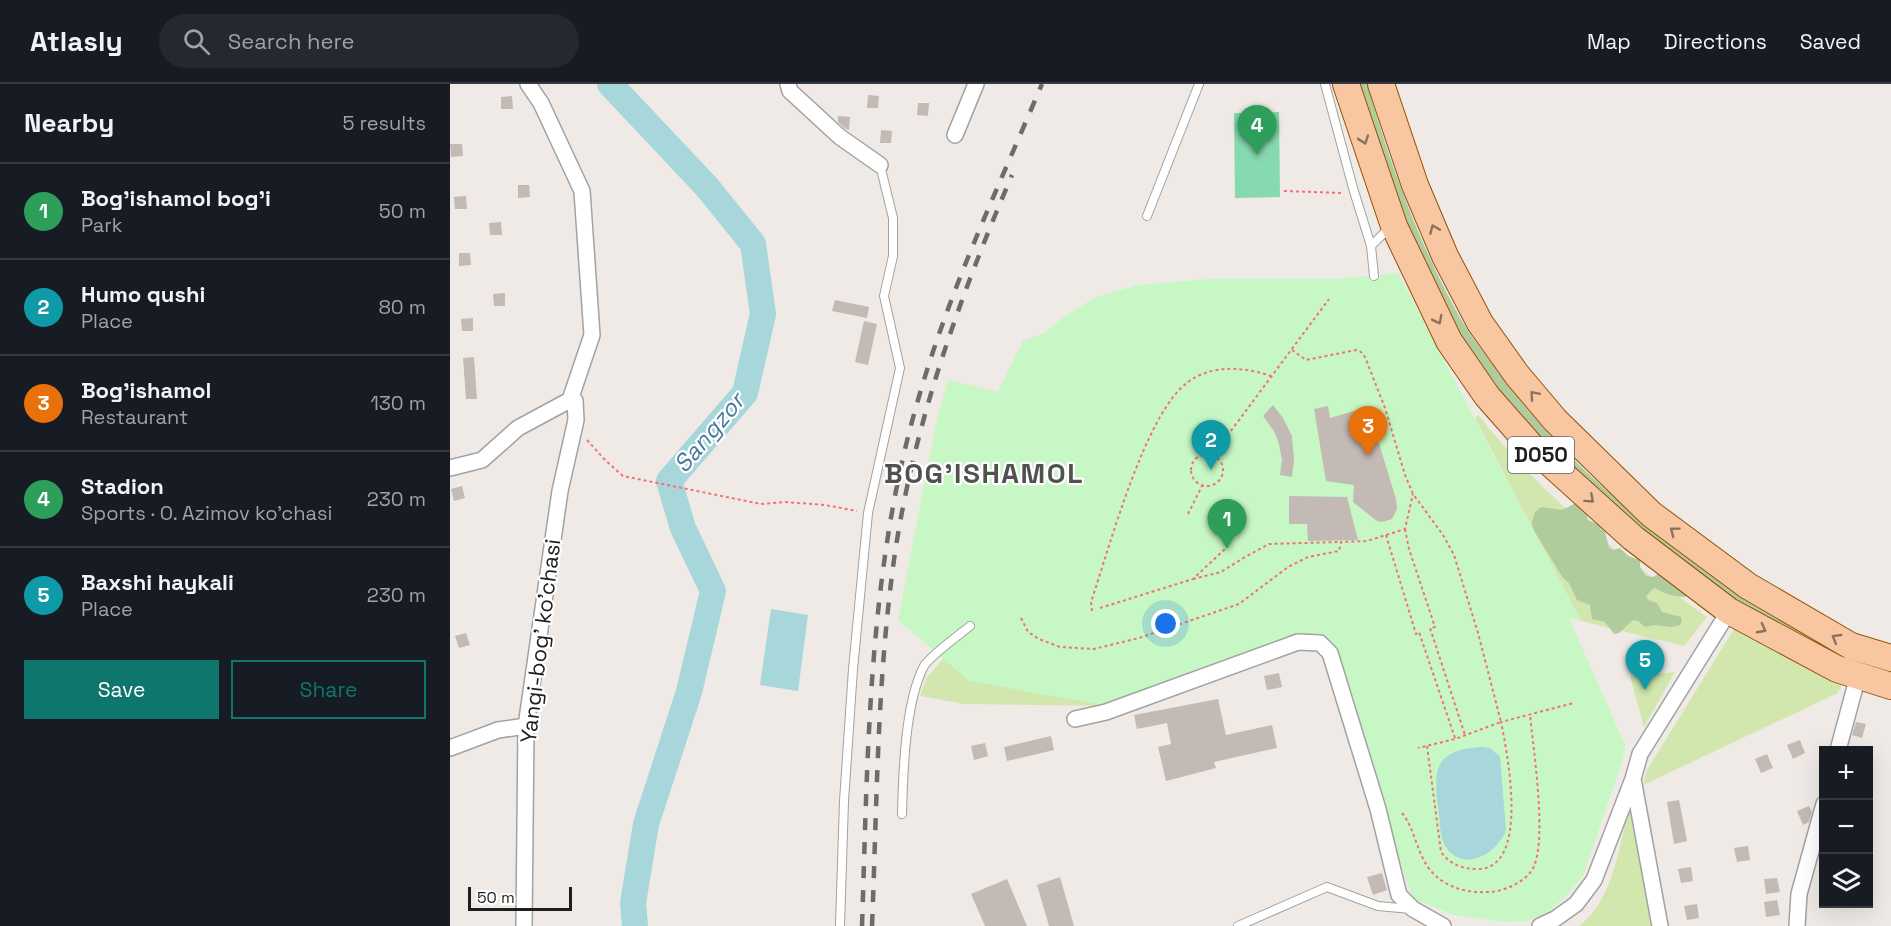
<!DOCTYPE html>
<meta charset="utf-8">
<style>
body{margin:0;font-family:"Space Grotesk",sans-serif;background:#242831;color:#f1f3f6}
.controls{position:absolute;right:18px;bottom:18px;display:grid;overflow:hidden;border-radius:0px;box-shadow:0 6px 24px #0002}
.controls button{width:54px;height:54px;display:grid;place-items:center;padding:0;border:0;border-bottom:2px solid #363941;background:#171b24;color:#f1f3f6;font:30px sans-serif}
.scale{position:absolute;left:18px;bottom:15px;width:104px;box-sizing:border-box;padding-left:6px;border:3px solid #1e1e1e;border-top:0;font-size:16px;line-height:21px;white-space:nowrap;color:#1e1e1e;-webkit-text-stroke:4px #fff;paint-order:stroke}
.you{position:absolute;left:716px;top:540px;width:21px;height:21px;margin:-15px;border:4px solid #fff;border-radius:50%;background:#1a73e8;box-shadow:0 0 0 9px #1a73e833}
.badge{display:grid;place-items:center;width:39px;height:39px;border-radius:50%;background:#0f766e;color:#fff;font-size:20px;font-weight:700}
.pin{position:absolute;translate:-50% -50px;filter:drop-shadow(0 2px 3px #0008)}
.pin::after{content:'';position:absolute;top:32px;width:21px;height:18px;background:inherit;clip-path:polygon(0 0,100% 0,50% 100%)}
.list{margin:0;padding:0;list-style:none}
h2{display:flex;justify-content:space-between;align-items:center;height:78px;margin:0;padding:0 24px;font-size:26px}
h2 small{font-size:20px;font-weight:400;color:#9ea1a6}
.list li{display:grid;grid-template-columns:39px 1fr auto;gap:18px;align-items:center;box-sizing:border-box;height:96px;padding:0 24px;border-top:2px solid #363941}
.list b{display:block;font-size:22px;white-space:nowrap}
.list p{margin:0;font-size:20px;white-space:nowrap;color:#9ea1a6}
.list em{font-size:20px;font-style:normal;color:#9ea1a6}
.actions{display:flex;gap:12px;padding:18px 24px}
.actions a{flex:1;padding:14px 0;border:2px solid #0f766e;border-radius:0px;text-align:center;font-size:21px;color:#0f766e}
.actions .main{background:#0f766e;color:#fff}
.icon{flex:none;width:33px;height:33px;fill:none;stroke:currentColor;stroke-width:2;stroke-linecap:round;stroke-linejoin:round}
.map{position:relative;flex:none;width:1441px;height:842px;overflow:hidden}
header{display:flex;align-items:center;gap:36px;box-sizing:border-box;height:84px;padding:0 30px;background:#171b24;border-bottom:2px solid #363941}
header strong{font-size:28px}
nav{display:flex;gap:33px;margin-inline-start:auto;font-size:21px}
.search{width:420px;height:54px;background:#242831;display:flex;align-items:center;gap:15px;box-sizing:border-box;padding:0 21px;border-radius:33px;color:#9ea1a6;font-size:22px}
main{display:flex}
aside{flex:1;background:#171b24}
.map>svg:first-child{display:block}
.grass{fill:#d1e7ad}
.forest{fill:#b0cc9c}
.park{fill:#c7f7c4}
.pitch{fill:#86daaf}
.water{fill:#a7d6db}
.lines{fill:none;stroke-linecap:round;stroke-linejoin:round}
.river{stroke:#a7d6db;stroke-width:26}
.building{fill:#c3b9b5}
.lane-casing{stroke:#a2a2a2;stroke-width:10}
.street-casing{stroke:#a2a2a2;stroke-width:18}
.primary-casing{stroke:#925207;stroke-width:28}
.path{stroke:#f37175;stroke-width:2;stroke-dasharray:3 3;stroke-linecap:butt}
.lane{stroke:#fff;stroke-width:8}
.street{stroke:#fff;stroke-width:15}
.primary{stroke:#f8c7a1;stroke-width:26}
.rail{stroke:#6c6c6c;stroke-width:4.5;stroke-dasharray:12 12;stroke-linecap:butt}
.oneway{stroke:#8b7260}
.labels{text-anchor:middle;stroke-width:4.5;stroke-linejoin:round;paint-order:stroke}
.shield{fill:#fff;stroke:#626262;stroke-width:1.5}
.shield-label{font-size:21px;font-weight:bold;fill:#1e1e1e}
.street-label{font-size:22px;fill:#1e1e1e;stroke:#fff}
.water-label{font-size:24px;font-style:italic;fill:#497c9b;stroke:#fff}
.district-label{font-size:28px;font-weight:bold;letter-spacing:1.5px;fill:#515151;stroke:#fff}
</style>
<header>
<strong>Atlasly</strong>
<div class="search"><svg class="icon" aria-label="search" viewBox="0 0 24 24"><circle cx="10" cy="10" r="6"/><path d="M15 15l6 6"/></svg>Search here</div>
<nav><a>Map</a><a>Directions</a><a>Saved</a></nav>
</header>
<main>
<aside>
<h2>Nearby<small>5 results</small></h2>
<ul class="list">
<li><span class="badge" style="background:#2e9e5b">1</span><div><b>Bog'ishamol bog'i</b><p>Park</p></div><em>50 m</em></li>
<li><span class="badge" style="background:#0f9aa8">2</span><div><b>Humo qushi</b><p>Place</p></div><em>80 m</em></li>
<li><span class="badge" style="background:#e8710a">3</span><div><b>Bog'ishamol</b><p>Restaurant</p></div><em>130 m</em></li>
<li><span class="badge" style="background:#2e9e5b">4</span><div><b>Stadion</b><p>Sports · O. Azimov ko'chasi</p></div><em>230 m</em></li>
<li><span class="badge" style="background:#0f9aa8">5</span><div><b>Baxshi haykali</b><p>Place</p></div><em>230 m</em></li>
</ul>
<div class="actions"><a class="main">Save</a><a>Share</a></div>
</aside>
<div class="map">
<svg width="1441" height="842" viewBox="0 0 1441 842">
<rect width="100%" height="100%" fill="#efeae5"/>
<!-- grass -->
<path class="grass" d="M1028 331C1047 353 1065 376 1086 396 1137 448 1198 490 1257 533L1234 562 1131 537 1025 334Z
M839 532 873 554 862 551 847 554 658 622 514 620 470 612 476 595 503 563Z
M1284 545 1338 573 1393 598 1388 609 1193 701 1197 686Z
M1225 588 1194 643 1180 592Z
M1179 722H1184L1202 842H1129C1164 815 1169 763 1179 722Z"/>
<!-- forest -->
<path class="forest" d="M905 0H917C941 83 972 169 1016 244 1025 258 1036 271 1046 285 1088 342 1135 391 1191 435L1441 580V592L1400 579 1287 519 1186 445 1106 375 1065 327 1008 249 944 119Z
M1128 418 1135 423 1138 436 1147 440 1155 448 1159 464 1163 466 1170 464 1178 472 1190 476V483L1196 492 1203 493 1210 489 1238 509 1235 513C1223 513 1214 509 1204 504L1196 512 1198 516 1207 519 1212 528 1231 533 1232 537 1230 541 1221 543 1204 541 1195 543 1188 537 1183 536 1169 549 1164 550 1155 538 1142 535 1140 521 1127 516 1119 499 1113 494 1083 445 1082 438 1085 428 1091 423 1112 426Z"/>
<!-- park -->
<path class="park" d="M948 189 1131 537 1119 534 1175 661 1173 675 1133 792 1116 812 1098 828 1077 837 1053 838 1004 831 963 815 873 554 862 551 847 554 658 622 519 597 448 536 487 335 498 296 548 308 573 257 595 249 615 232 646 213 687 201 760 195H888Z"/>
<!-- pitch -->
<path class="pitch" d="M829 28 830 113 785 114 784 29Z"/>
<!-- water -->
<path class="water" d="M321 525 358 531 348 607 310 601Z
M1030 663 1040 664 1050 673 1056 746C1048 768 1017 788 998 766 990 757 990 742 989 731 984 690 980 667 1030 663Z"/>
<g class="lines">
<!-- river -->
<path class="river" d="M160 0 257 103 303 160 313 230 295 309 219 397 233 444 263 507 239 608 196 740 183 819 185 842"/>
</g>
<!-- building -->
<path class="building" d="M418 11 429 12 428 24H417Z
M62 12 63 25H51V13Z
M468 19H479L478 32 467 31Z
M388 32 400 33 399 46 396 45 388 38Z
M431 46 442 47 441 59H430Z
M0 60H12L13 72 1 73Z
M68 101H79L80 113 68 114Z
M16 112 17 125H5L4 113Z
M51 138 52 151H40L39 139Z
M9 169H20L21 181 9 182Z
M55 209V222H44L43 210Z
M385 216 419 223 417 234 382 227Z
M23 234V247H12L11 235Z
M414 237 427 240 418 281 405 278Z
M24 273 27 315H16L13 274Z
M823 321 833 334 842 352 844 376 842 393 830 391 832 376 829 360 824 347 813 332Z
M878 322 880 334 914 324 915 329 919 327 946 415 947 425 942 435 932 438 927 437 903 418 904 401 876 397 864 325Z
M12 402 15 414 4 417 1 405Z
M839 412 897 413 908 456 858 457 857 440H839Z
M16 549 20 561 9 564 5 552Z
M829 589 832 603 817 606 814 592Z
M768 615 776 651 822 641 827 664 764 678 766 684 716 697 708 663 721 660 717 639 687 645 684 631Z
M1406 638 1416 640 1412 654 1402 651Z
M601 652 604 666 557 677 554 663Z
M1350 656 1355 669 1343 675 1337 661Z
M535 659 538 672 524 676 521 662Z
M1317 670 1323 684 1311 689 1305 675Z
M1229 716 1237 757 1224 760 1217 718Z
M1359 722 1362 728 1359 738 1353 741 1347 727Z
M1298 762 1300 776 1287 778 1284 764Z
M1241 783 1243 797 1231 799 1228 785Z
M932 789 937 806 923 811 917 793Z
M610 793 624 842H599L587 801Z
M1327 794 1330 808 1316 810 1314 795Z
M557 795 577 842H535L521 810Z
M1327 816 1330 831 1316 833 1314 818Z
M1247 820 1249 834 1237 836 1234 822Z"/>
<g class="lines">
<defs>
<path id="lane" d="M875 0 903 104 921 162 924 192
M697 132 749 0
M921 162 939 144
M452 730C453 689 455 618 474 582 480 572 509 551 520 542
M390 842 394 717 403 585 418 429 450 284 434 212 443 172V134L430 81
M788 842 877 803 928 822 961 825"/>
<path id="street" d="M78 0 91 19 132 107 142 251 120 316
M338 0 340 7 390 53 430 81
M505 51 526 0
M0 384 32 376 68 344 120 316
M625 635 656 628 848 558 870 559 880 569 928 725 949 811 963 825 993 842
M0 664 48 646 76 642
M1388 666 1408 592
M1183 695 1210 842
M74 842 76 642 110 407 126 336 125 317 120 316
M1090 842 1105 835 1126 820 1144 796 1183 695 1190 670 1279 527
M1347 842 1349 810 1374 720"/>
<path id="primary" d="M896 0 944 142 999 257 1037 312 1081 362 1183 454 1279 527 1387 585 1441 602
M931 0 965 101 995 172 1030 239 1067 291 1105 336 1201 430 1298 502 1401 562 1441 574"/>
</defs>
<!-- lane casing -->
<use href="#lane" class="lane-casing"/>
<!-- street casing -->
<use href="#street" class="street-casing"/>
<!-- primary casing -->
<use href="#primary" class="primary-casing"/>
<!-- path -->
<path class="path" d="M834 107 892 109
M842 266 856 276 906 266 911 268 915 273 935 324 955 391 963 410 993 451 1004 471 1028 549 1051 638 1005 655 968 664
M137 356 156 377 173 392 311 420 335 418 375 421 407 427
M741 386a16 16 0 1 1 32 0a16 16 0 1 1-32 0Z
M763 371 879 215
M738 430 752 402
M955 445 959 465 985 543 980 544 1015 651
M936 451 966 550 969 548 1005 654
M743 495 771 488 795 473 819 460 891 458
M650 524 743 495 776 464 782 447
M642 527 641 518C659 465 695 329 738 298 762 280 795 283 821 292
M571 534 578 548 589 555 610 563 644 565 689 554 789 520 838 483 858 473 889 467 891 458 917 457 955 445 963 410
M977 662 991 768C1000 780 1012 785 1027 785 1081 786 1057 668 1051 638L1124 619
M952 729C967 747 966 775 987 793 1001 805 1020 809 1038 808 1054 808 1078 797 1084 782 1097 753 1083 664 1080 630"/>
<!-- lane -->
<use href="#lane" class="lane"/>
<!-- street -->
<use href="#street" class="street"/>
<!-- primary -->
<use href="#primary" class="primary"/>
<!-- rail -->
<path class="rail" d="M412 842C418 666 418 487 468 316 499 207 548 104 592 0
M422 842C427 720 427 597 444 476 463 342 509 215 562 91"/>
</g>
<!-- one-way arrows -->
<defs><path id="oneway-chevron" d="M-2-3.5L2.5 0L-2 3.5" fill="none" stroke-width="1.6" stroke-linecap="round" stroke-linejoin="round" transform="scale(1.5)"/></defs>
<g class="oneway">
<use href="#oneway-chevron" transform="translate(914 56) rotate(71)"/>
<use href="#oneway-chevron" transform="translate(984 145) rotate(-113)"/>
<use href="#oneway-chevron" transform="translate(988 236) rotate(63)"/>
<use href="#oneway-chevron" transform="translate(1084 311) rotate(-131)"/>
<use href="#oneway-chevron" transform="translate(1140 415) rotate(42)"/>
<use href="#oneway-chevron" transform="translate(1224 447) rotate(-143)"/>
<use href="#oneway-chevron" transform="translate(1312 545) rotate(28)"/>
<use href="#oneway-chevron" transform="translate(1386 554) rotate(-150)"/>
</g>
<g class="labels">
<!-- shield labels -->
<rect class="shield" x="1058" y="353" width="66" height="36" rx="4.5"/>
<g class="shield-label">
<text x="1091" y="378">D050</text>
</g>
<!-- street labels -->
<g class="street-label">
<text transform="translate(90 557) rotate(-83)" y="8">Yangi-bog' ko'chasi</text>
</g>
<!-- water labels -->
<g class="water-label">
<text transform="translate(259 349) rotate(-50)" y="8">Sangzor</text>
</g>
<!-- district labels -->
<g class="district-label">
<text x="534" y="399">BOG'ISHAMOL</text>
</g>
</g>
</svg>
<div class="controls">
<button>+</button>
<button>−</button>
<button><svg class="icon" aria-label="layers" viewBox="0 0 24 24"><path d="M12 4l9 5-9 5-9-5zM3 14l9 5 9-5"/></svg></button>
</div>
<div class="scale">50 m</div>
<div class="you"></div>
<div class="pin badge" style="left:777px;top:465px;background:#2e9e5b">1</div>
<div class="pin badge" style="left:761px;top:386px;background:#0f9aa8">2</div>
<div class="pin badge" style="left:918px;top:372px;background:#e8710a">3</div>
<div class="pin badge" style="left:807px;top:71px;background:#2e9e5b">4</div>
<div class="pin badge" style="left:1195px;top:606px;background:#0f9aa8">5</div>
</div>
</main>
